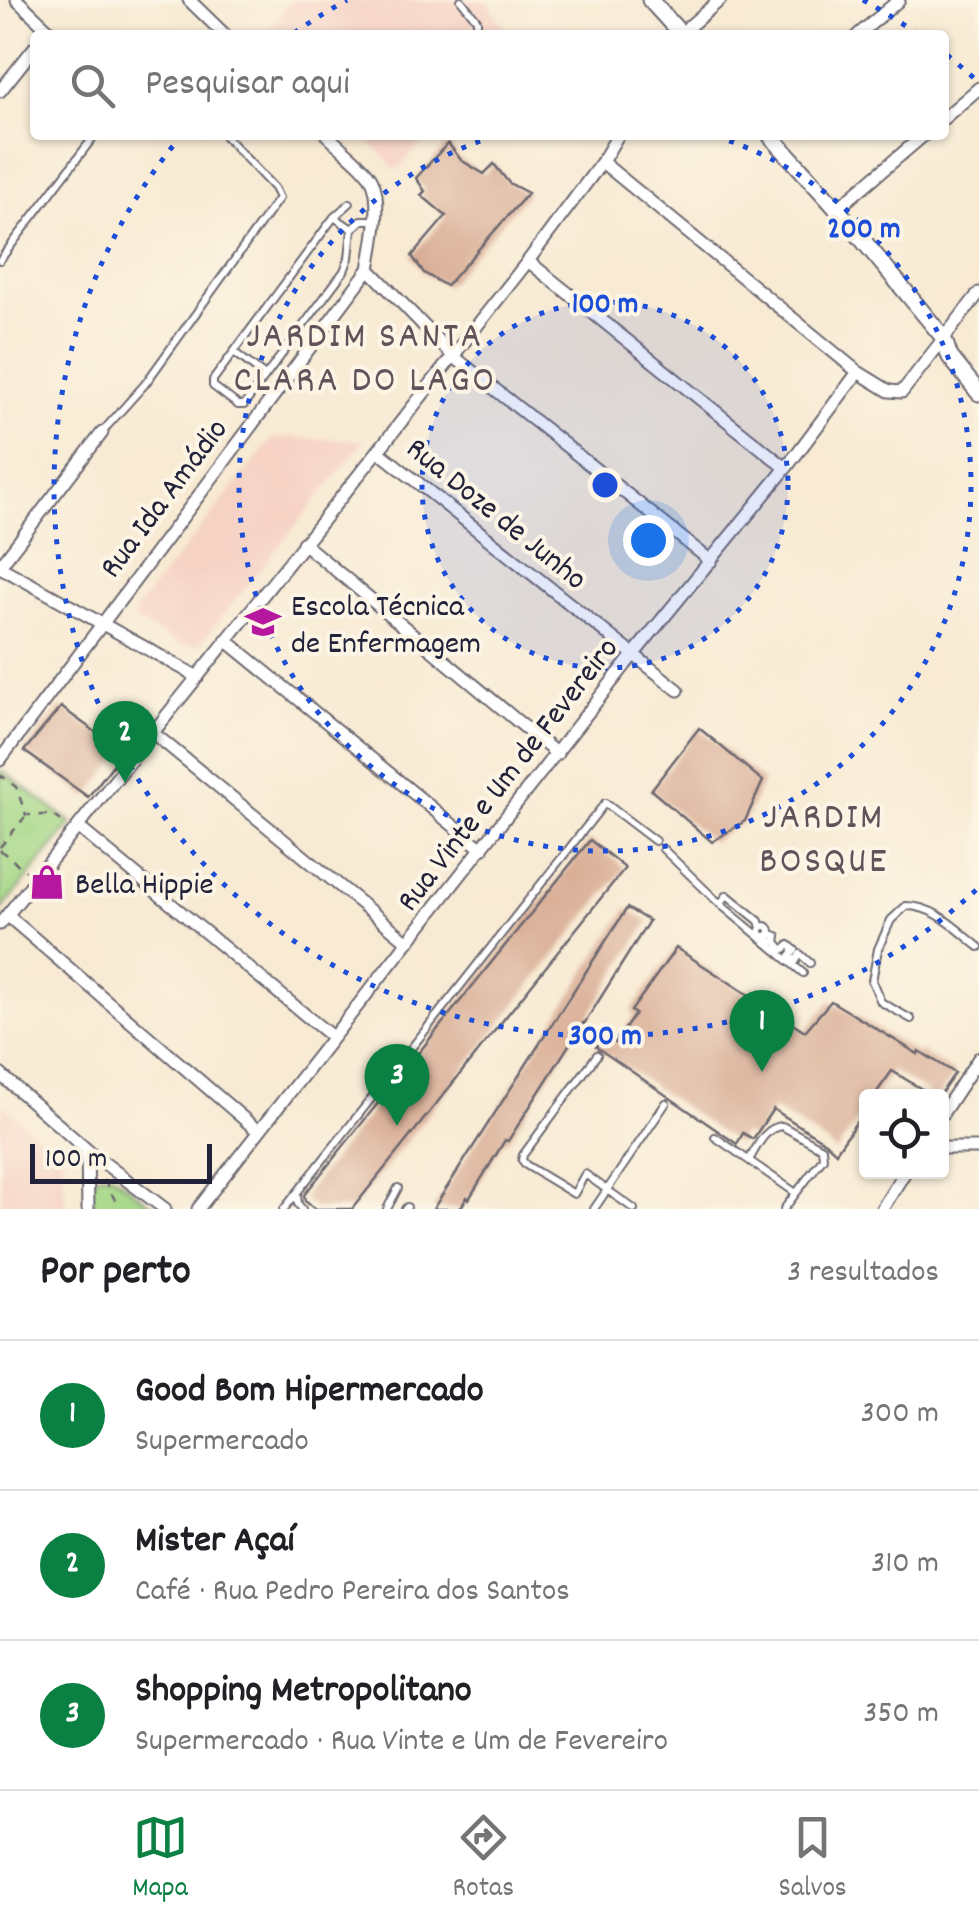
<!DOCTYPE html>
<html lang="pt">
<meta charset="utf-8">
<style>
body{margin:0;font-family:Dekko,sans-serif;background:#f6f6f6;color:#202124}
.controls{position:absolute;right:30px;bottom:30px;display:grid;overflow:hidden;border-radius:10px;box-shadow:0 2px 8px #0004}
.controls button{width:90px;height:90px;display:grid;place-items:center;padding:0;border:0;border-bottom:2px solid #e0e0e0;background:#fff;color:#202124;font:50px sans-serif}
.scale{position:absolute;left:30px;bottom:25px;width:182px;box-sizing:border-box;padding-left:10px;border:5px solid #22223b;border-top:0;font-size:28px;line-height:35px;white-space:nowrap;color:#22223b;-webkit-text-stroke:8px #fcf5e5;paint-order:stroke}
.you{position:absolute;left:648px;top:540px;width:35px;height:35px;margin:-25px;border:8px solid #fff;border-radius:50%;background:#1a73e8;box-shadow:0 0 0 15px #1a73e833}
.badge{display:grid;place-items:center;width:65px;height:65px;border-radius:50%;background:#0b8043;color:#fff;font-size:32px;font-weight:700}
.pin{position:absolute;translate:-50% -82px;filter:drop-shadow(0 2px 5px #0008)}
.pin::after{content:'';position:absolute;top:52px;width:35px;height:30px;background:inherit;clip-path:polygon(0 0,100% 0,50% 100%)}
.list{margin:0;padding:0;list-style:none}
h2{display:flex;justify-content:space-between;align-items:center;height:130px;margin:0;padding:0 40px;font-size:42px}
h2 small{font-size:32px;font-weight:400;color:#757577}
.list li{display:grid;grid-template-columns:65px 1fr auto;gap:30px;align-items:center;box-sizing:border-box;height:150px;padding:0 40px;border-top:2px solid #e0e0e0}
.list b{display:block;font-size:38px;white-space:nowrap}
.list p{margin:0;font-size:32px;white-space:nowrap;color:#757577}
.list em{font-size:32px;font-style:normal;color:#757577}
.icon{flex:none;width:55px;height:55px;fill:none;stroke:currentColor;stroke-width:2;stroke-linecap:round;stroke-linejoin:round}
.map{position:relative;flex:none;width:979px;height:1209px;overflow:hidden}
.search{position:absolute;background:#fff;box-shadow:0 2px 8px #0004;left:30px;right:30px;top:30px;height:110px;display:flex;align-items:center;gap:25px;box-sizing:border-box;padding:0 35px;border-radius:10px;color:#757577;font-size:38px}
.sheet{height:580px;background:#fff}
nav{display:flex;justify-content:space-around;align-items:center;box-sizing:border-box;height:140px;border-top:2px solid #e0e0e0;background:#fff;font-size:28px;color:#757577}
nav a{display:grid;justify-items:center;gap:5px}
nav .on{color:#0b8043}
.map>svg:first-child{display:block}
.built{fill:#f6d2c4}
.green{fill:#a4d786;stroke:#637c60;stroke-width:2.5}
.building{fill:#d9ad95}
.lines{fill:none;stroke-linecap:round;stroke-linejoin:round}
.service-casing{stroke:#6d6870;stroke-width:10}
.minor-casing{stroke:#6d6870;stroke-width:15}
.tertiary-casing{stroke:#6d6870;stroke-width:19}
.path{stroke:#6d6870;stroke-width:2.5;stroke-dasharray:8 8;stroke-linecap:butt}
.service{stroke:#fff;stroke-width:6}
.minor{stroke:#fff;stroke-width:11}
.tertiary{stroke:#fff;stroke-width:15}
.ring{fill:none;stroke:#1d4ed8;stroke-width:5;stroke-dasharray:5 10}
.labels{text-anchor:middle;stroke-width:8;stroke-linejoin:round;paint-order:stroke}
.street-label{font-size:32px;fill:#22223b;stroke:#fcf5e5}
.poi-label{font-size:32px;fill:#22223b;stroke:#fcf5e5;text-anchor:start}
.quarter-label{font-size:38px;letter-spacing:2.5px;fill:#62535a;stroke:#fcf5e5}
.centre{fill:#1d4ed8;stroke:#fcf5e5;stroke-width:5}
.ring-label{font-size:30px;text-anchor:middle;font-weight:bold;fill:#1d4ed8;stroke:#fcf5e5;stroke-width:8;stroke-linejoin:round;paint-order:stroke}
</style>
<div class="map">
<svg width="979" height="1209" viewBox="0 0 979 1209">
<rect width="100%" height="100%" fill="#fcf5e5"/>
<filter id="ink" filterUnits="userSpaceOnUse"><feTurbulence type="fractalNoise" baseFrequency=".01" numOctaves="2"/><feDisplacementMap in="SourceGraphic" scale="20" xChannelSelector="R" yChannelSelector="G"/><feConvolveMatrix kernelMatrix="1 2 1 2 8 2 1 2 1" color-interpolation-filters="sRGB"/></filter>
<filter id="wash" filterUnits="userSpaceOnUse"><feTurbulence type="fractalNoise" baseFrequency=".0048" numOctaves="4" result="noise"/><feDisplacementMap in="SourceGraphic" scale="40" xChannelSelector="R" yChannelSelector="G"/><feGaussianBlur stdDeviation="2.25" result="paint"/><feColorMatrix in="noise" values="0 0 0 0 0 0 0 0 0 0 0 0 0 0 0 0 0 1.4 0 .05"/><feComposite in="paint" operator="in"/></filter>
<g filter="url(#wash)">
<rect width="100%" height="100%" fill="#f8ead3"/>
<!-- built -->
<path class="built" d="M293 0H486L508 32 507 35H264Z
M361 135H428L398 170 393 168 387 159Z
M274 437 365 440 199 645 186 646 172 641 134 620 135 610Z
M0 1103 62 1155 66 1209H0Z"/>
<!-- green -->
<path class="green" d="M2 771 72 823 0 912V774Z
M110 1173 157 1209H91L92 1182 98 1175Z"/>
<g id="blocks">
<!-- building -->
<path class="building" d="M448 143 461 160 484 174 494 164 509 183 528 193 446 286 424 273 412 256 446 216 421 195 425 191 416 178Z
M61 707 123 752 88 797 24 751Z
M699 728 763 781 745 821 712 842 651 790Z
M590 840 625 868 352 1209H315L305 1201 304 1195Z
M627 908 649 921 584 1024 583 1023 508 1141 505 1140 469 1199 467 1197 460 1209H433Z
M676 948 805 1031 831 1001 918 1054 919 1051 955 1073 939 1096H933L892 1071 874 1096H866V1108L836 1152 825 1142 773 1109 753 1139 743 1133 737 1144 596 1047 603 1036 615 1043 635 1014 631 1011Z"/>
</g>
</g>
<g filter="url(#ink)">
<use href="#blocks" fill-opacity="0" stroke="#6d6870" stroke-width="2.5"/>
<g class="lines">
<defs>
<path id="service" d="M461 0 477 20V35
M350 203 334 217 213 380V386L238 405H244L344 271 349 258 352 229 362 220H376
M334 217 352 229
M0 260 95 135
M234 352 265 376
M102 432 145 384 279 198 274 188 224 135
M663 849 720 904
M760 931a5 5 0 1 1 10 0a5 5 0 1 1-10 0Z
M761 928 759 921 727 895 720 904 803 973
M770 934 777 936 776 942 769 941Z
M776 942 783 950 789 945 795 950 790 956 796 961 800 954 810 963
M911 1019 881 1002 872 981 878 949 891 920 906 906C936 906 956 929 979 947
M597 1055 523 1155 522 1160 526 1165 574 1194 585 1174 634 1209
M715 1137 796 1193
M749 1160C757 1147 765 1127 782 1126L822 1148 823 1158 784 1209
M297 1195 298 1204 302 1209
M284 1209 605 803 655 841
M387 1209 398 1188
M405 1209 407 1207
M594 1209 666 1103"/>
<path id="minor" d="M17 0 54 35
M189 0 225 35
M679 35 720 0
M858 35 899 0
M0 91 35 47
M944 118 979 88
M602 162 858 372 889 391 902 392 979 293
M837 209 924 135
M528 261 786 468
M369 269 453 356 711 561
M378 451 678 690
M303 543 557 754
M0 566 102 433
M0 567 198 677
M226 640 482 849
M152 732 408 942
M0 760 369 269C373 245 385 194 368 174 357 160 340 148 327 135
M78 827 332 1037
M7 915 258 1131
M0 924 378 451 528 261 602 162 618 135
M0 1074 87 1150 165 1209
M942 1114 979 1058
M942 1148H979
M87 1150 88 1209
M198 1209 633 655 786 468 858 372
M882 1209 905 1172"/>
<path id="tertiary" d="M650 0 682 35
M770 135 837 209 943 337 950 357 979 393"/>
</defs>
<!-- service casing -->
<use href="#service" class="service-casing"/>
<!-- minor casing -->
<use href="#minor" class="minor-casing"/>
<!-- tertiary casing -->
<use href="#tertiary" class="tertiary-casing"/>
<!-- path -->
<path class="path" d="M0 779 2 776 16 787 26 815H53L64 823
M0 847 25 817
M0 850 26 871
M104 1180 120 1209"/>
<!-- service -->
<use href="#service" class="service"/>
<!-- minor -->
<use href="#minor" class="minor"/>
<!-- tertiary -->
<use href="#tertiary" class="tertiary"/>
</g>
</g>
<!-- distance rings -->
<circle cx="605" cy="485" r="183" fill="#1d4ed8" fill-opacity=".12"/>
<g class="ring">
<circle cx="605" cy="485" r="183"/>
<path d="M715 136A366 366 0 1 1 495 136"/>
<path d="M976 890A549 549 0 0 1 181 136M294 33A549 549 0 0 1 347 0M863 0A549 549 0 0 1 916 33M947 55A549 549 0 0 1 976 80"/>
</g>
<!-- icons -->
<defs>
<symbol id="university-bare" viewBox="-9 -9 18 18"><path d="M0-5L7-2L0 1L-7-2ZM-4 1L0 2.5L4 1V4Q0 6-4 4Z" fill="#b5179e" stroke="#fcf5e5" stroke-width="2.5" paint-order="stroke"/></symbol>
<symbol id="shop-bare" viewBox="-9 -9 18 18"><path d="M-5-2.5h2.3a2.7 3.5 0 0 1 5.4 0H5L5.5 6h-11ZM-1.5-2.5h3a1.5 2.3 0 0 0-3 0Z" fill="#b5179e" stroke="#fcf5e5" stroke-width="2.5" paint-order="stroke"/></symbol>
</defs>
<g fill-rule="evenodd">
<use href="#university-bare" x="238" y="597" width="50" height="50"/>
<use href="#shop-bare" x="22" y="857" width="50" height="50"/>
</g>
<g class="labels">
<!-- street labels -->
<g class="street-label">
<text transform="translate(162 497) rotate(-53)" y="11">Rua Ida Amádio</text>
<text transform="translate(498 512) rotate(39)" y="11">Rua Doze de Junho</text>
<text transform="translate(506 773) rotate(-52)" y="11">Rua Vinte e Um de Fevereiro</text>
</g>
<!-- poi labels -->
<g class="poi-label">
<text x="291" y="615">Escola Técnica<tspan x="291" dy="37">de Enfermagem</tspan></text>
<text x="75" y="893">Bella Hippie</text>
</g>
<!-- quarter labels -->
<g class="quarter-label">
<text x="365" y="346">JARDIM SANTA<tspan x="365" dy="44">CLARA DO LAGO</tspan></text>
<text x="824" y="827">JARDIM<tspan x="824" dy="44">BOSQUE</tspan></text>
</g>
</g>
<circle cx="605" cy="485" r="15" class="centre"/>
<g class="ring-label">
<text x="864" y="237">200 m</text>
<text x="605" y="312">100 m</text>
<text x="605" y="1044">300 m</text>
</g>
</svg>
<div class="controls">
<button><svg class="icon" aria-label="locate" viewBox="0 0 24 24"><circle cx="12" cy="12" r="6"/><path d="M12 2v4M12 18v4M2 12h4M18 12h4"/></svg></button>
</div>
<div class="scale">100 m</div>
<div class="you"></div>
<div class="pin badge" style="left:762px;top:1072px">1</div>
<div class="pin badge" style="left:125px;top:783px">2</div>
<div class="pin badge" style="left:397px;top:1126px">3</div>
<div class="search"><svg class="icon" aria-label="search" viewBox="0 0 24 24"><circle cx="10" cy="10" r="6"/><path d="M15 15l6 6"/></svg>Pesquisar aqui</div>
</div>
<section class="sheet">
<h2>Por perto<small>3 resultados</small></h2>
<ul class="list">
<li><span class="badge">1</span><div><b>Good Bom Hipermercado</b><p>Supermercado</p></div><em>300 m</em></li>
<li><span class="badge">2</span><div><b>Mister Açaí</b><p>Café · Rua Pedro Pereira dos Santos</p></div><em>310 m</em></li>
<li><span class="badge">3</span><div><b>Shopping Metropolitano</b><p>Supermercado · Rua Vinte e Um de Fevereiro</p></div><em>350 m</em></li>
</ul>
</section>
<nav>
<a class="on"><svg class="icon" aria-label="map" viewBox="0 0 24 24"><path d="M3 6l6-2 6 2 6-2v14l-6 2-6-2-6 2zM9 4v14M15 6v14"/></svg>Mapa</a>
<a><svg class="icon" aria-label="directions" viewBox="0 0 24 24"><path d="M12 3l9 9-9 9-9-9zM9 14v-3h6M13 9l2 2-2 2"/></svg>Rotas</a>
<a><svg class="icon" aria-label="saved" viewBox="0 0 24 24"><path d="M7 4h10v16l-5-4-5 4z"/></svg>Salvos</a>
</nav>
